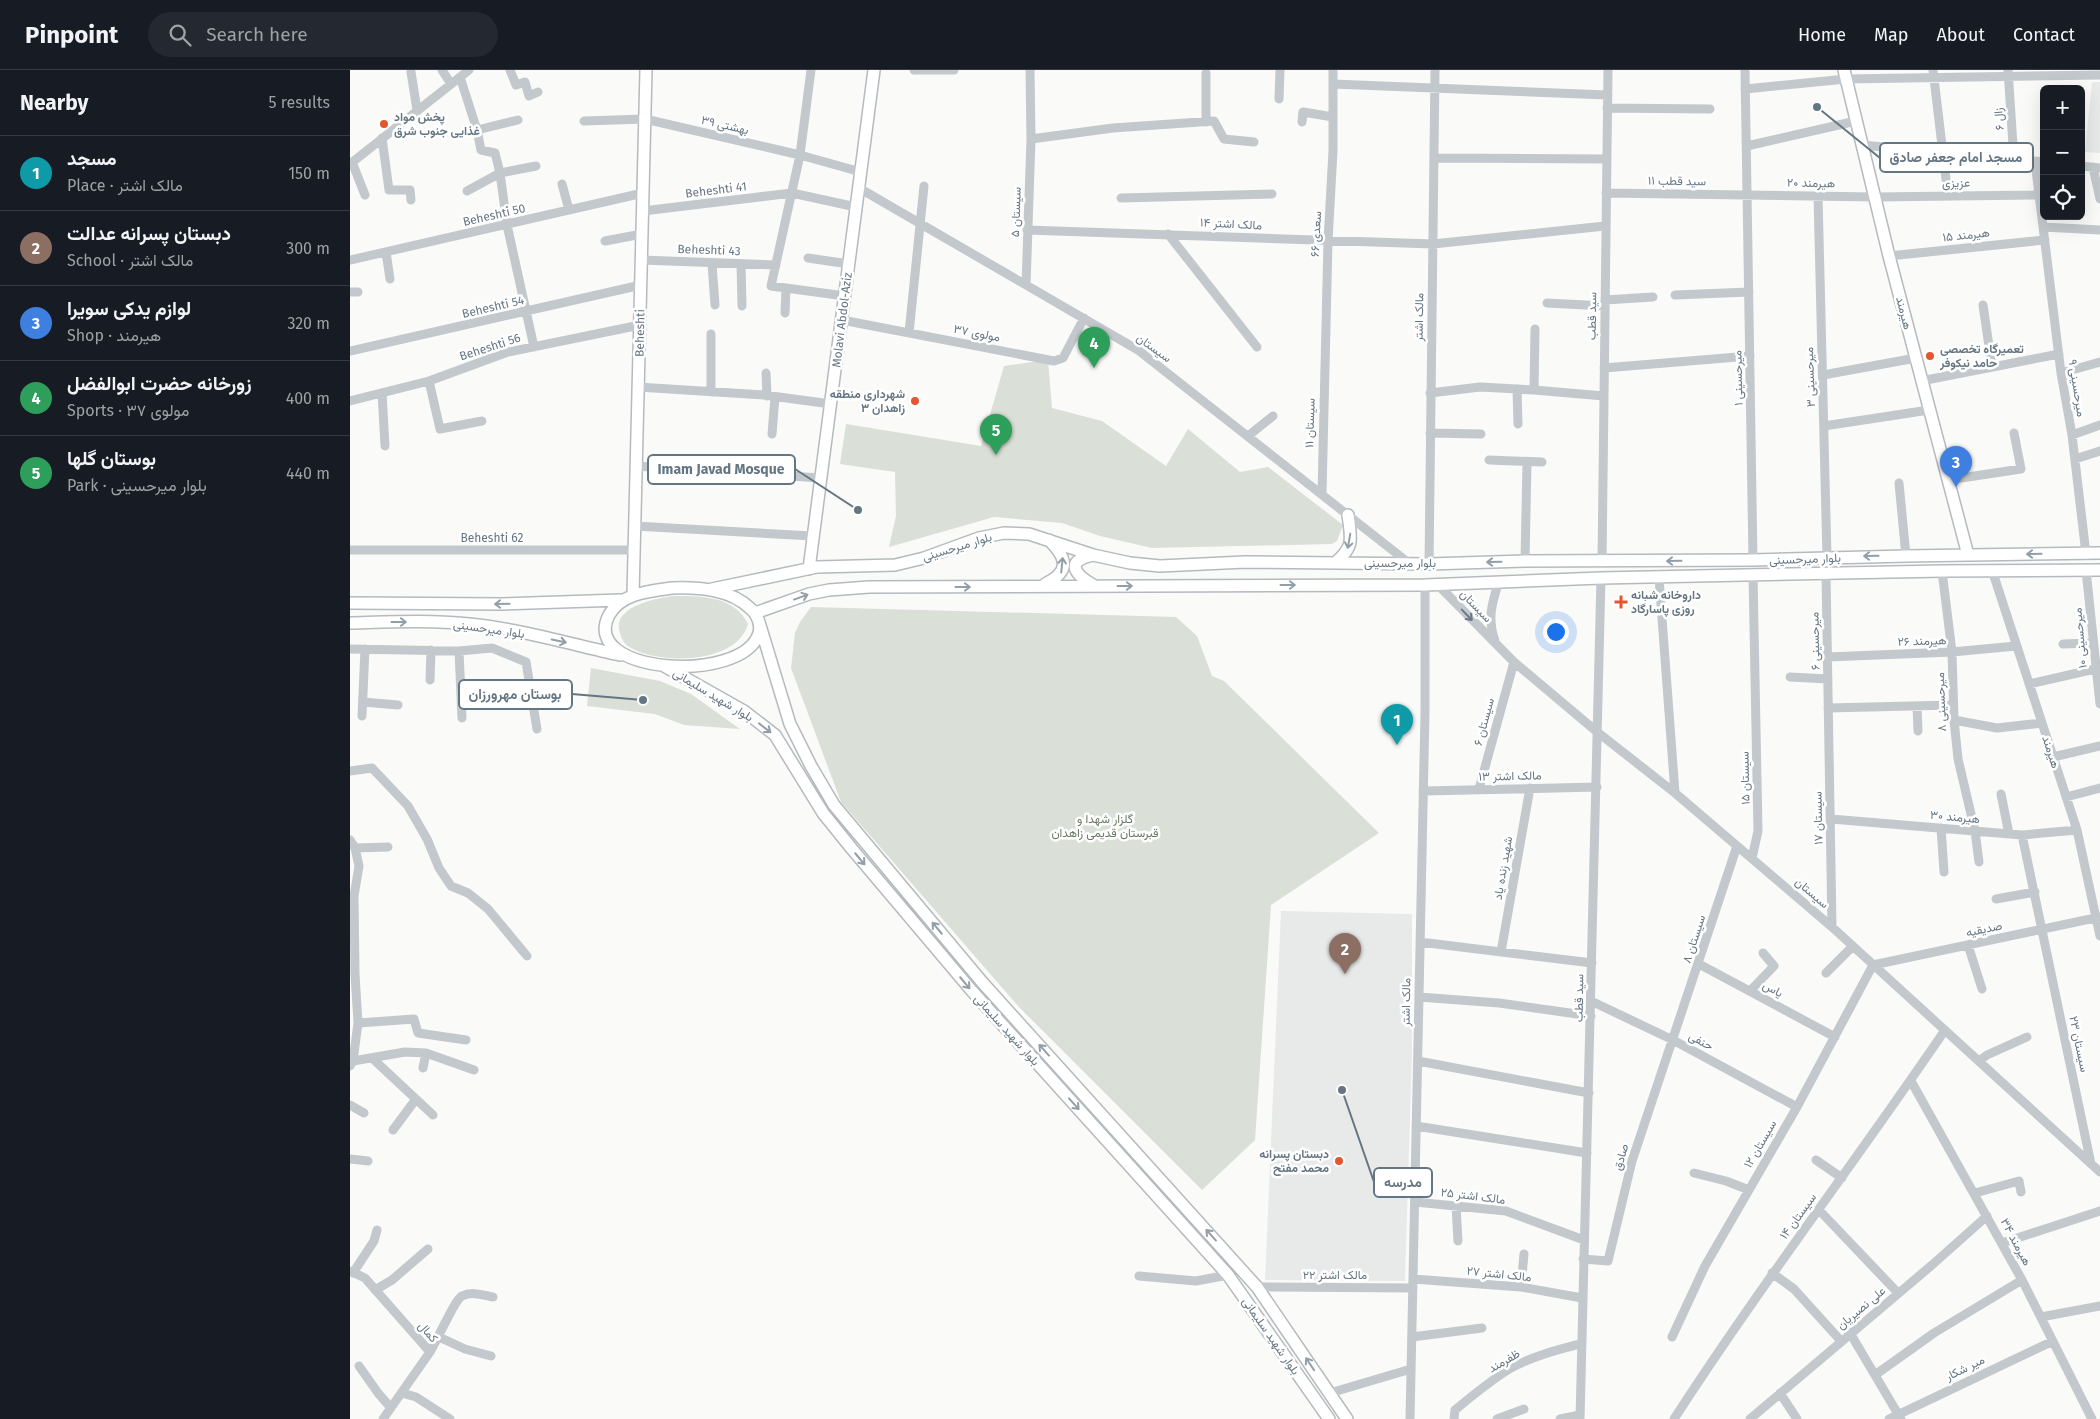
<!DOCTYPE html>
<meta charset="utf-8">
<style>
body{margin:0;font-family:"Fira Sans",Vazirmatn,sans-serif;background:#242831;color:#f1f3f6}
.controls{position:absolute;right:15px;top:15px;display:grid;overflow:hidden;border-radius:8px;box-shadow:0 5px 20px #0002}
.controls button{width:45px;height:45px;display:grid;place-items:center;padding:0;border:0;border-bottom:1px solid #363941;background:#171b24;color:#f1f3f6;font:25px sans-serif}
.you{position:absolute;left:1205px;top:561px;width:18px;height:18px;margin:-12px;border:4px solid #fff;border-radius:50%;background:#1a73e8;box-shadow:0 0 0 8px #1a73e833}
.badge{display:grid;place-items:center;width:32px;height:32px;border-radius:50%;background:#ea580c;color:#fff;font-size:16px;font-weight:700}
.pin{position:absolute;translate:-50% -41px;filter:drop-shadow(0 1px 2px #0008)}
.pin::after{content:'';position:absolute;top:26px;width:18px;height:15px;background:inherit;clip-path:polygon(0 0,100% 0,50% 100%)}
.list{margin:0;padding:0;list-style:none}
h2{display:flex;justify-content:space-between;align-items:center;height:65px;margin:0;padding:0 20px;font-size:21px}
h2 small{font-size:16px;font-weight:400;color:#9ea1a6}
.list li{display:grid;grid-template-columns:32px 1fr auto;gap:15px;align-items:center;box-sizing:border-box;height:75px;padding:0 20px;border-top:1px solid #363941}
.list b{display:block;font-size:19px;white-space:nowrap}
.list p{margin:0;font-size:16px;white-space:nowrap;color:#9ea1a6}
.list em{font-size:16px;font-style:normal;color:#9ea1a6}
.icon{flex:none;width:28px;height:28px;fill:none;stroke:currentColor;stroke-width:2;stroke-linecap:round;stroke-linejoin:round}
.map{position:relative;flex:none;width:1750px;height:1349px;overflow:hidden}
header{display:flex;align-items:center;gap:30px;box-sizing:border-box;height:70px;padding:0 25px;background:#171b24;border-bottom:1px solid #363941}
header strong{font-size:24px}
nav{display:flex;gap:28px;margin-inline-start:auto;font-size:18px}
.search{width:350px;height:45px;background:#242831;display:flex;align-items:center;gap:12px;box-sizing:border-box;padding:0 18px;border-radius:28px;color:#9ea1a6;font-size:19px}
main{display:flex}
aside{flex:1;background:#171b24}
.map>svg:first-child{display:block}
.built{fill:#e8e9e9}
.green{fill:#dadfd7}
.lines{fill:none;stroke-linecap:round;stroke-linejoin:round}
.major-casing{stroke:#b5babe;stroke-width:14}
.minor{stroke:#c3c8cc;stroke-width:9}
.major{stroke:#fff;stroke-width:11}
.oneway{stroke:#939fa8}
.oneway2{stroke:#6a7a87}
.poi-dot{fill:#e4572e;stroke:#fff;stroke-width:2}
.labels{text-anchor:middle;stroke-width:5;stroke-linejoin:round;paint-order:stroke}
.poi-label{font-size:12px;font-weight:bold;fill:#657683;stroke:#fff;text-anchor:start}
.street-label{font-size:12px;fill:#657683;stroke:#fff}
.park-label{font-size:12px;fill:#687a64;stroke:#fff}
.leader{fill:none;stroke:#657683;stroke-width:2}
.callout-dot{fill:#657683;stroke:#fff;stroke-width:2}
.callout{fill:#fff;stroke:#657683;stroke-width:2}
.callout-label{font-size:14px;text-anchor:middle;font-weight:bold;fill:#657683}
</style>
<header>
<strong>Pinpoint</strong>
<div class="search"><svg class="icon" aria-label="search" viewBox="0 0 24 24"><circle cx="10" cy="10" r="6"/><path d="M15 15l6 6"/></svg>Search here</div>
<nav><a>Home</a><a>Map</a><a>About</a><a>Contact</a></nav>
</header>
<main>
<aside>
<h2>Nearby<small>5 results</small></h2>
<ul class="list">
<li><span class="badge" style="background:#0f9aa8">1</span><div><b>مسجد</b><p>Place · مالک اشتر</p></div><em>150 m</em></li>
<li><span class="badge" style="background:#8d6e63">2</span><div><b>دبستان پسرانه عدالت</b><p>School · مالک اشتر</p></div><em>300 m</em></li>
<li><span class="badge" style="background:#3f7fe0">3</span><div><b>لوازم یدکی سویرا</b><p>Shop · هیرمند</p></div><em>320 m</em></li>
<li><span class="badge" style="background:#2e9e5b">4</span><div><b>زورخانه حضرت ابوالفضل</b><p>Sports · مولوی ۳۷</p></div><em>400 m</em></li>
<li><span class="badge" style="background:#2e9e5b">5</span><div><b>بوستان گلها</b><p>Park · بلوار میرحسینی</p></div><em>440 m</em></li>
</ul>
</aside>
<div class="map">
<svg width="1750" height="1349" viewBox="0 0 1750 1349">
<rect width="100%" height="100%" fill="#fafaf8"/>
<!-- built -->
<path class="built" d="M1742 12H1750V83L1735 82Z
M931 841 1062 844V982L1055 1211 915 1210Z"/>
<!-- green -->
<path class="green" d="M698 290 702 338 752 351 816 396 838 359 890 402 918 397 993 455 987 471 982 474 802 478 750 466 712 453 644 447 539 477 546 446 545 402 490 394 496 354 631 376 654 296Z
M322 526C349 526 384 525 398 554 387 594 311 595 281 578 274 574 272 570 270 563 261 537 304 529 322 526Z
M461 537 826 547 847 566 862 606 874 611 1029 763 921 835 905 1070 852 1120 668 936 491 732 441 598 445 563 450 552Z
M241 598 310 611 341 624 390 659 334 655 305 644 237 636Z"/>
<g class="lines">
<defs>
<path id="major" d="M1494 0 1539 186 1618 485
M743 485C715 491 724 504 743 515
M985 493C1005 476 1001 469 998 445
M459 499 524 0
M695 514C721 501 717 488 699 470
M322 518C349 517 381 519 401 539 408 545 411 555 409 563 393 615 228 604 259 545 271 523 300 521 322 518Z
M362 519 467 497 545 495 574 488 629 468 654 463 679 464 743 485 780 493 810 496 895 492 1079 494 1175 491 1403 490 1556 486 1750 483
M283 525 296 0
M0 533 152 534 271 530
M405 543 459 524 479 520 519 517 1075 515 1251 508 1592 501 1750 500
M409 552 440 654 461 696 484 735 632 912 907 1217 997 1349
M0 553C40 552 80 550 119 554 170 559 220 574 270 585
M314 596 394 641 425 665 473 743 502 779 622 921 878 1205 979 1349"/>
</defs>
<!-- major casing -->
<use href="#major" class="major-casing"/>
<!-- minor -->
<path class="minor" d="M92 0 101 14
M160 0 166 15 175 12 179 26 188 22
M461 0 450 85 421 216 495 226
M564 0H604
M1395 0 1403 490
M1583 0 1598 126
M1658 0 1664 90
M61 2 67 40
M110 7 127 60 131 80 145 83 150 103 157 155 184 277
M983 14 1258 25
M1395 19 1496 9 1750 5
M929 29 930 0
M1257 38 1360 39
M234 51 295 49 450 85 511 102
M856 52V3
M952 52 953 42 983 47
M127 60 168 50
M32 68 39 120H60L61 130
M681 69 763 58 864 51 874 69 904 72
M1512 75 1694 92
M1397 76 1506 51
M1085 88 1256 89
M2 92 15 125
M1685 92 1711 303 1722 365 1736 484
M0 94 119 0
M1731 96 1750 98
M1743 97 1750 129
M212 114 219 140
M509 118 788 280 1060 494
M117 121 150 103 186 96
M1256 123 1525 127 1689 125
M1468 126 1477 488
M771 128 922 124
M293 141 442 123 506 137
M1693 157 1750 160
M677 160 1083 174 1255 156
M818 164 907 277
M255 171 292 164
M36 182 40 209
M1539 186 1695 170
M458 188 499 194
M0 190 293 123
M291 190 426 195
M362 194 365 235
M391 194 392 236
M676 215 681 69 680 0
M0 222H8
M1325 225 1399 222
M1255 230 1303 227
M1197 233 1255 236
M1633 235 1642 297
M435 243 436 218
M492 250 704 291 713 288 734 248
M559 263 574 116
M361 264V322
M0 281 291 215
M1254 298 1400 286
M416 303 417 326
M1711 303 1750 292
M1473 305 1566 288
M79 311 90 359 132 351
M1571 311 1709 284
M288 317 414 325 481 334
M1167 319 1168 354
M1184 320 1185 259
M32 323 35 376
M1080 323 1130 317 1184 320 1254 326
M0 331 79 311 158 282 290 255
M1474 356 1579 340
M1080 363 1131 364
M422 364 425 327
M1722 365 1750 355
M898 366 923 346
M1725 389 1750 381
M1139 390 1192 392
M286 396 471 408
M1598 410 1671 399 1664 363
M1549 413 1556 486
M972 424 978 171 983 81V0
M285 456 463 466
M0 480H284
M1175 491 1177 392
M1252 492 1258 0
M1079 494 1085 0
M1642 500 1727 760 1750 866
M1736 500 1750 634
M1592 501 1602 582 1604 650 1608 689 1625 761 1629 792
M1476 504 1482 857
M1309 508 1325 723
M1087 514 1164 592 1246 661 1325 723 1482 857 1750 1102
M1145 571C1137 548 1142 533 1149 511
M1713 574 1743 573
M0 579 109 581 142 578 176 592 187 659
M109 581 112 648
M1477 587 1602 582 1666 576
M1440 607 1478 609
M80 610 81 580
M1679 614 1745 599
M13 632 48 635
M1567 636 1568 661
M1478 638 1603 635
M12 646 15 579
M1604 650 1647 658 1692 653
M1703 687 1750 676
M0 701 22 698 58 736 77 769 89 798 101 816 118 823 138 839 177 886
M1129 719 1164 592
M1073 721 1247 717
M1651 724 1659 764
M1716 727 1750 718
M1481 749 1672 765 1727 760
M1591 758 1594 802
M1672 765 1741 1094
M0 770 5 778 9 796 4 826 5 904 8 953 3 991 0 996
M5 778 38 777
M1402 788 1408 761 1403 505
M1646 829 1685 822
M1070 872 1242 893
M1618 875 1632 919
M1151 882 1180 718
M1349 894 1485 967
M1476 903 1503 876
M1400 921 1424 896 1413 883
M1069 927 1149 933 1241 946
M1241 931 1323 970 1447 1037
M8 953 64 949 68 963 116 970
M22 988 83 1045
M3 991 55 982 76 983 124 1000
M1068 991 1239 1023
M1629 991 1637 985 1677 967
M73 998 76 983
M1561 1011 1672 1210 1742 1349
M0 1035 14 1043
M1066 1056 1237 1083
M43 1060 66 1029
M0 1089 18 1091
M1466 1090 1492 1108
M1344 1103 1376 1111 1399 1120
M1625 1123 1669 1111 1671 1122
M1065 1132 1156 1141 1234 1170
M1106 1136 1108 1171
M1469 1140 1548 1223
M1652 1173 1750 1141
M1233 1189 1258 1191 1282 1091 1387 776
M0 1201 15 1208 80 1282 33 1349
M3 1203 24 1171 27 1160
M1422 1203 1444 1219 1491 1271
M789 1206 846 1211 878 1205
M1063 1209 1171 1217 1232 1228
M907 1217 1063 1218
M1171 1217 1174 1184
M25 1220 42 1210 78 1179
M1691 1247 1750 1236
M1500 1263 1551 1349
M89 1267 115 1279 141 1286
M1062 1267 1132 1258
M1322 1267 1355 1196 1447 1037 1523 895 1750 847
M80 1282C86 1273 105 1229 112 1226 122 1221 133 1225 143 1227
M9 1296 28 1323 41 1338
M1525 1305 1584 1263 1672 1210
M52 1323 66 1327 100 1349
M980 1323 1061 1299
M1430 1323 1447 1349
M1060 1349 1075 643V515
M1104 1349 1105 1340C1123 1325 1141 1310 1161 1298 1183 1286 1207 1280 1230 1274
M1147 1349 1174 1339
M1210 1349 1230 1345
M1230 1349 1251 508
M1324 1349C1410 1216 1506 1091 1595 960
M1400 1349 1582 1195 1637 1146
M1539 1349 1703 1271"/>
<!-- major -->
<use href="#major" class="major"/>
</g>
<!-- one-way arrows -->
<defs><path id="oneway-shaft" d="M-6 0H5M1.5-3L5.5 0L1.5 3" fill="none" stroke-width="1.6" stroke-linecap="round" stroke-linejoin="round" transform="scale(1.25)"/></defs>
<g class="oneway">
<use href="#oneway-shaft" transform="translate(999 471) rotate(100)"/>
<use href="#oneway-shaft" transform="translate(1684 484) rotate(179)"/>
<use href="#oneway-shaft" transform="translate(1521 486) rotate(179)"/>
<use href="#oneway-shaft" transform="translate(1324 491) rotate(179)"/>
<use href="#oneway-shaft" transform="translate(1144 492) rotate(179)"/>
<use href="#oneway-shaft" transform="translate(712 495) rotate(-84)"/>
<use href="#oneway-shaft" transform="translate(938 515)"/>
<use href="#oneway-shaft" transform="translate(775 516)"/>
<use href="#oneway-shaft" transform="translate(613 517)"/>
<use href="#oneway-shaft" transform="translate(451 527) rotate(-20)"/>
<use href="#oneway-shaft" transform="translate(152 534) rotate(179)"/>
<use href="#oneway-shaft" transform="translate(49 552)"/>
<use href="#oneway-shaft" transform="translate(209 571) rotate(12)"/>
<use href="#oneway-shaft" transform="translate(415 658) rotate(38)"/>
<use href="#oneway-shaft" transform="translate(510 789) rotate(50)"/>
<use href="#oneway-shaft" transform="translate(587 858) rotate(-130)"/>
<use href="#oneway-shaft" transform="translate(615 913) rotate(50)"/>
<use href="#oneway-shaft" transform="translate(694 980) rotate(-132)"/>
<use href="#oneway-shaft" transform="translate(724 1034) rotate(48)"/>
<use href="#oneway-shaft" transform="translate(861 1165) rotate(-132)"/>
<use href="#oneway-shaft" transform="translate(960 1294) rotate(-124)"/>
</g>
<use class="oneway2" href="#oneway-shaft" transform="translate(1117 545) rotate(46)"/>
<!-- markers -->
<g class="poi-dot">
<circle cx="34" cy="54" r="5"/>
<circle cx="1580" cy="286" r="5"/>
<circle cx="565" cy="331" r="5"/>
<path d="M1268.5 524.5h5v5h5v5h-5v5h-5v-5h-5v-5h5z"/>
<circle cx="989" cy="1091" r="5"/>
</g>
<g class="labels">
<!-- poi labels -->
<g class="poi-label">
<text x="44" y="51">پخش مواد<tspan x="44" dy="14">غذایی جنوب شرق</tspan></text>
<text x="1590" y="283">تعمیرگاه تخصصی<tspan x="1590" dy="14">حامد نیکوفر</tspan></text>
<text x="555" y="328" text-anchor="end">شهرداری منطقه<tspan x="555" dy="14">۳ زاهدان</tspan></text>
<text x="1281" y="529">داروخانه شبانه<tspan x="1281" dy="14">روزی پاسارگاد</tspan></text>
<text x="979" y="1088" text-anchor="end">دبستان پسرانه<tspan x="979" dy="14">محمد مفتح</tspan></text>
</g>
<!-- street labels -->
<g class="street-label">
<text transform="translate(1649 49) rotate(-94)" y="4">زال ۶</text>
<text transform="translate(375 55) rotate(13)" y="4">بهشتی ۳۹</text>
<text transform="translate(1327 111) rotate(1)" y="4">سید قطب ۱۱</text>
<text transform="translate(1461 113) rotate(1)" y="4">هیرمند ۲۰</text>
<text transform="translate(1606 113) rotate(-1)" y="4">عزیزی</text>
<text transform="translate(366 120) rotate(-7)" y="4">Beheshti 41</text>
<text transform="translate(666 142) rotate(-88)" y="4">سیستان ۵</text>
<text transform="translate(144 145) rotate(-13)" y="4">Beheshti 50</text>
<text transform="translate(881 154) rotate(3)" y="4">مالک اشتر ۱۴</text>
<text transform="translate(966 164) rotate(-87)" y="4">سعدی ۶۶</text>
<text transform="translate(1616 165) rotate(-6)" y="4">هیرمند ۱۵</text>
<text transform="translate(359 180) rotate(2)" y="4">Beheshti 43</text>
<text transform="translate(143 237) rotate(-13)" y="4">Beheshti 54</text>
<text transform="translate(1554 243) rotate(76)" y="4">هیرمند</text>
<text transform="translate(1242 246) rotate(-89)" y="4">سید قطب</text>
<text transform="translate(1069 247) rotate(-89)" y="4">مالک اشتر</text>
<text transform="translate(492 250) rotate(-83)" y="4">Molavi Abdol-Aziz</text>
<text transform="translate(290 263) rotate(-89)" y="4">Beheshti</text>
<text transform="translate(627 263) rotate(11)" y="4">مولوی ۳۷</text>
<text transform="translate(140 277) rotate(-18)" y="4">Beheshti 56</text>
<text transform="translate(804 278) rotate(36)" y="4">سیستان</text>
<text transform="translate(1460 307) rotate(-92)" y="4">میرحسینی ۳</text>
<text transform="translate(1388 308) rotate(-91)" y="4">میرحسینی ۱</text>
<text transform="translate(1727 318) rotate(81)" y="4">میرحسینی ۹</text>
<text transform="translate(960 353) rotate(-88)" y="4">سیستان ۱۱</text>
<text x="142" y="472">Beheshti 62</text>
<text transform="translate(607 477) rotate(-17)" y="4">بلوار میرحسینی</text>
<text transform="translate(1455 489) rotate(-2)" y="4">بلوار میرحسینی</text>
<text x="1050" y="497">بلوار میرحسینی</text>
<text transform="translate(1126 536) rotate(46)" y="4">سیستان</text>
<text transform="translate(139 559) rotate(8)" y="4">بلوار میرحسینی</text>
<text transform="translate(1730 568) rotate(-95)" y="4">میرحسینی ۱۰</text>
<text transform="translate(1465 571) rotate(-91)" y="4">میرحسینی ۶</text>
<text transform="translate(1572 571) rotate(-2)" y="4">هیرمند ۲۶</text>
<text transform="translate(363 625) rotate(31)" y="4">بلوار شهید سلیمانی</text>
<text transform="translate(1591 632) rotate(-92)" y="4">میرحسینی ۸</text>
<text transform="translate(1134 652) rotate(-75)" y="4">سیستان ۶</text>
<text transform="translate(1701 682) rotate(72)" y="4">هیرمند</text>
<text transform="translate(1160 706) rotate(-1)" y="4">مالک اشتر ۱۳</text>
<text transform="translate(1395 708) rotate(-91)" y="4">سیستان ۱۵</text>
<text transform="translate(1605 747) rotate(5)" y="4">هیرمند ۳۰</text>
<text transform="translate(1468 748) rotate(-91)" y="4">سیستان ۱۷</text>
<text transform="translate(1153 798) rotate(-80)" y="4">شهید زنده یاد</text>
<text transform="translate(1462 823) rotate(41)" y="4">سیستان</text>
<text transform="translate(1634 859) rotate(-12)" y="4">صدیقیه</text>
<text transform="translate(1344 869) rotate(-72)" y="4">سیستان ۸</text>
<text transform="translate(1423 919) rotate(28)" y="4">یاس</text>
<text transform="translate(1229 928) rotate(-89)" y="4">سید قطب</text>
<text transform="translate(1056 932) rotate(-89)" y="4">مالک اشتر</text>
<text transform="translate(657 960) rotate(48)" y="4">بلوار شهید سلیمانی</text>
<text transform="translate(1351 971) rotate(28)" y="4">حنفی</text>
<text transform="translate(1729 974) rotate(78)" y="4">سیستان ۲۳</text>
<text transform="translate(1410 1074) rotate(-60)" y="4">سیستان ۱۲</text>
<text transform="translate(1271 1087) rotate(-74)" y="4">صادق</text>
<text transform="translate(1123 1126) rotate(7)" y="4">مالک اشتر ۲۵</text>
<text transform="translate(1448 1146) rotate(-54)" y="4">سیستان ۱۴</text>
<text transform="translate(1666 1172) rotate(62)" y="4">هیرمند ۳۴</text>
<text transform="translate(1149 1204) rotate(6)" y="4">مالک اشتر ۲۷</text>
<text x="985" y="1209">مالک اشتر ۲۲</text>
<text transform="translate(1511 1238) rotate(-40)" y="4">علی نصیریان</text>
<text transform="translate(78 1262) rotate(49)" y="4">کمال</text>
<text transform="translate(921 1266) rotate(55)" y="4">بلوار شهید سلیمانی</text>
<text transform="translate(1154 1291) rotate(-30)" y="4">ظفرمند</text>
<text transform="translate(1615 1298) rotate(-26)" y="4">میر شکار</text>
</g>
<!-- park labels -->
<g class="park-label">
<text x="755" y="753">گلزار شهدا و<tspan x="755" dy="14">قبرستان قدیمی زاهدان</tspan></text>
</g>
</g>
<!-- callouts -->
<path class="leader" d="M1467 37L1530 88M508 440L445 399M293 630L222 624M992 1020L1024 1112"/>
<g class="callout-dot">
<circle cx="1467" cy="37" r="5"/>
<circle cx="508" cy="440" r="5"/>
<circle cx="293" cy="630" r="5"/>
<circle cx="992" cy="1020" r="5"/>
</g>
<g class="callout">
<rect x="1530" y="73" width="153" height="29" rx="5"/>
<rect x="298" y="385" width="147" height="29" rx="5"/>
<rect x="109" y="610" width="113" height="29" rx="5"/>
<rect x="1024" y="1098" width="58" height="29" rx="5"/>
</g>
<g class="callout-label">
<text x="1606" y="92">مسجد امام جعفر صادق</text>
<text x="371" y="404">Imam Javad Mosque</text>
<text x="165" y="629">بوستان مهرورزان</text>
<text x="1053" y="1117">مدرسه</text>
</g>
</svg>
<div class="controls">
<button>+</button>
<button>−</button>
<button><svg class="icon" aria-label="locate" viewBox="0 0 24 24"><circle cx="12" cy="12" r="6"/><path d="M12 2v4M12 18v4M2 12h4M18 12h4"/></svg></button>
</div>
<div class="you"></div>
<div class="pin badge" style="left:1047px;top:675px;background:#0f9aa8">1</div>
<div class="pin badge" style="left:995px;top:904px;background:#8d6e63">2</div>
<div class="pin badge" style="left:1606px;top:417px;background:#3f7fe0">3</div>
<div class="pin badge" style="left:744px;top:298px;background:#2e9e5b">4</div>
<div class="pin badge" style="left:646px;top:385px;background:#2e9e5b">5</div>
</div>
</main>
